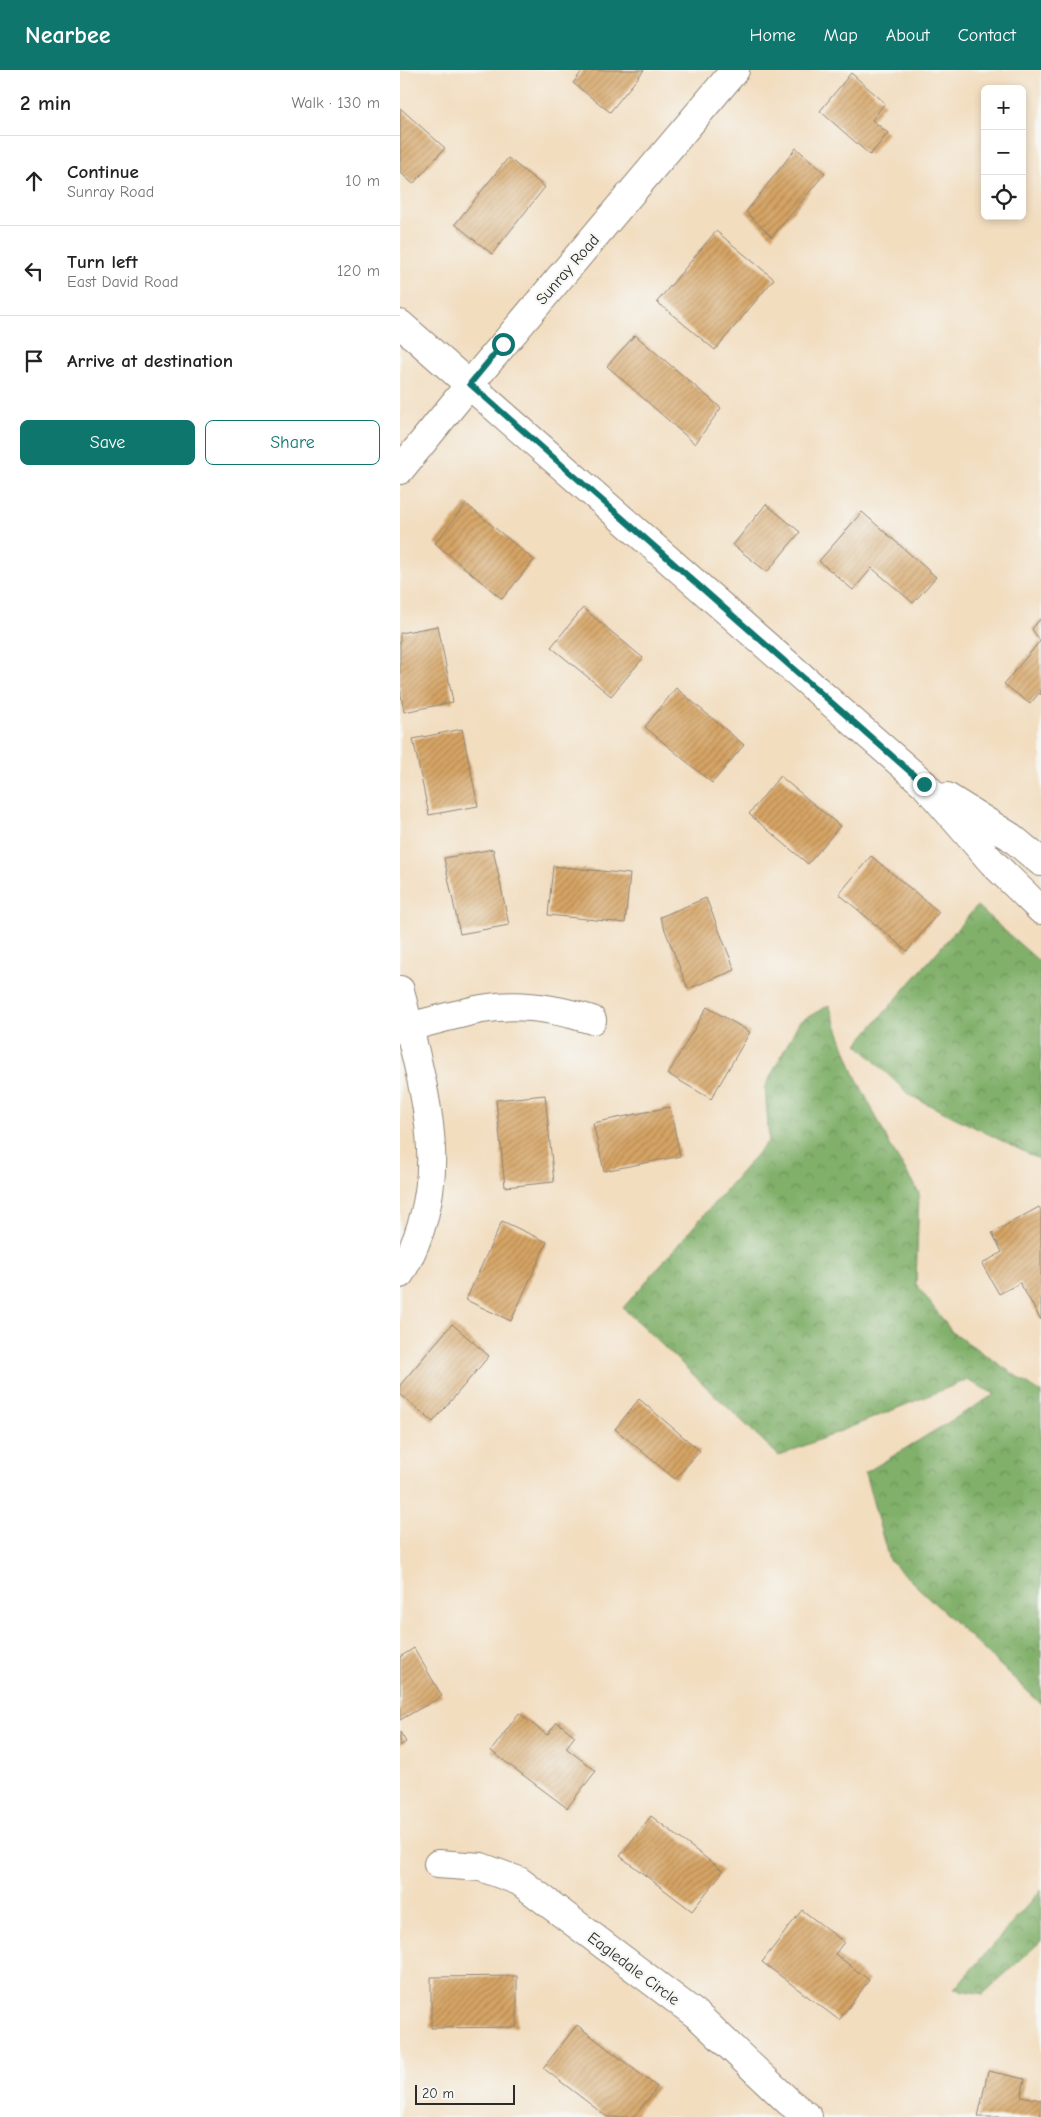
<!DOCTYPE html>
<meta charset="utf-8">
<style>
body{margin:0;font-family:"Comic Neue",sans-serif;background:#f2f2f2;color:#222}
.controls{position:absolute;right:15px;top:15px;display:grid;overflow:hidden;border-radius:8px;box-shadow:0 2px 8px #0003}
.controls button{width:45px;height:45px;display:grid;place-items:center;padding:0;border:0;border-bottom:1px solid #e0e0e0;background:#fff;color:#222;font:25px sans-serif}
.scale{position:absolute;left:15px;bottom:12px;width:100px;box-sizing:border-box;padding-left:5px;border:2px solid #2b2b2b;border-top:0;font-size:14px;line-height:18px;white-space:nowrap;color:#2b2b2b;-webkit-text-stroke:4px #f6f6f2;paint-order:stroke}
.stop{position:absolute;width:15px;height:15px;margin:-11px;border:4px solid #0f766e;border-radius:50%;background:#fff}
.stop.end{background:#0f766e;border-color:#fff;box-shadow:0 1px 5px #0008}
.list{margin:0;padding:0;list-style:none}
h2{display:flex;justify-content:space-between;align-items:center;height:65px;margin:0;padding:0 20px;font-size:21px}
h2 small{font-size:16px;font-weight:400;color:#767676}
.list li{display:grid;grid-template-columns:32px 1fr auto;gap:15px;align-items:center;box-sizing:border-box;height:90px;padding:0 20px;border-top:1px solid #e0e0e0}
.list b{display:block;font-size:19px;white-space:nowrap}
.list p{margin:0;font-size:16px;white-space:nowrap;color:#767676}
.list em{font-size:16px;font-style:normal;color:#767676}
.actions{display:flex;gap:10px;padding:15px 20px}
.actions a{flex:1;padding:11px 0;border:1px solid #0f766e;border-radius:8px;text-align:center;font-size:18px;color:#0f766e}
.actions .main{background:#0f766e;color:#fff}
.icon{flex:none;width:28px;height:28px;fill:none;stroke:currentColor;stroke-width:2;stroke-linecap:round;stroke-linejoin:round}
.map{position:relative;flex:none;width:641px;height:2047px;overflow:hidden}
header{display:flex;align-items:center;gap:30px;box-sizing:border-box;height:70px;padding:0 25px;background:#0f766e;color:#fff}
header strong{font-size:24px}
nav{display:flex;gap:28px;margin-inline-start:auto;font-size:18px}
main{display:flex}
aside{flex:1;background:#fff}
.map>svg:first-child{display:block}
.forest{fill:url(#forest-crowns);stroke:#566e4a}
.building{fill:url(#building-hatch)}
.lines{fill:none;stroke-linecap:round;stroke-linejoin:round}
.minor-casing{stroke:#8e8475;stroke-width:30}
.minor{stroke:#fff;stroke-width:28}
.route{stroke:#0f766e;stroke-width:6}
.labels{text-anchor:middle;stroke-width:4.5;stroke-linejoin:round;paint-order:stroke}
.street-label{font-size:16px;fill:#2b2b2b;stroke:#f6f6f2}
</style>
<header>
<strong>Nearbee</strong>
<nav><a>Home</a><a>Map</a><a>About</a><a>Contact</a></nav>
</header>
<main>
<aside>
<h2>2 min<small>Walk · 130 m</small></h2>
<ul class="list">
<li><svg class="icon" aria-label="ahead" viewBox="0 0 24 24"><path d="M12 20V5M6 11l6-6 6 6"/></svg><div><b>Continue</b><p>Sunray Road</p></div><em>10 m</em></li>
<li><svg class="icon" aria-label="left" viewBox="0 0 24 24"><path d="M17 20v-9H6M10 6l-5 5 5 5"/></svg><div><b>Turn left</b><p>East David Road</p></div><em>120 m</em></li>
<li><svg class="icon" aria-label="arrive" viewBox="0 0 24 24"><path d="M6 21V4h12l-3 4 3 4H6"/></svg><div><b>Arrive at destination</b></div></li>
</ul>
<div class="actions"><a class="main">Save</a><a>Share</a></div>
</aside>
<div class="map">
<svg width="641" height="2047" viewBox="0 0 641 2047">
<defs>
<pattern id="forest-crowns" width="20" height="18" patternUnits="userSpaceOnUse" patternTransform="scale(1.25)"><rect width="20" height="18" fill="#81b06a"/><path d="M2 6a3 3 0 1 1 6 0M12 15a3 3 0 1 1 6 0" fill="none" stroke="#6a8f57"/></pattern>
<pattern id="building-hatch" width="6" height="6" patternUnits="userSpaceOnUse" patternTransform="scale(1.25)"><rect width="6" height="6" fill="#d6a465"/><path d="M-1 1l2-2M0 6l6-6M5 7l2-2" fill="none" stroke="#ae8653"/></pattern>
</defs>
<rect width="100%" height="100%" fill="#f6f6f2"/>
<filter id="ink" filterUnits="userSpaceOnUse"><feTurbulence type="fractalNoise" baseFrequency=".02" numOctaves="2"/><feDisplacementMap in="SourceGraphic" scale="10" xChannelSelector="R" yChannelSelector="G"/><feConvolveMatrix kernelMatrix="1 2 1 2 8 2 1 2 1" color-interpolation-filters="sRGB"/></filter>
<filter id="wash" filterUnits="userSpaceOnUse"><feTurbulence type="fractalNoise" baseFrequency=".0096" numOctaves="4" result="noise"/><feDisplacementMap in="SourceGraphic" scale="20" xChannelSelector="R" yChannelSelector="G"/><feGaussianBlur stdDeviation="1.12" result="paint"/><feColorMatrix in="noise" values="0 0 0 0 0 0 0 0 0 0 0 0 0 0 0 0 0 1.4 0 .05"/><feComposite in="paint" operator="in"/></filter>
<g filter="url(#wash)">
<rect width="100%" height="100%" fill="#f2ddbf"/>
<!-- forest -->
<path class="forest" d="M577 836 641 893V1090L509 1025 457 974Z
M429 935 454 1003 491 1077 519 1123 516 1214 552 1262 641 1323V1634L489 1490 465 1403 595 1324 567 1310 379 1386 223 1238 369 1070 365 1017 399 952Z
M641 1820V1871L583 1924 554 1919Z"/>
<g id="blocks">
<!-- building -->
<path class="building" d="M183 0H244L210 42 173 13Z
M451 3 485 33 472 50 488 63 470 85 420 41Z
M0 38 45 78 13 114 0 102Z
M396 78 425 103 372 167 346 142Z
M108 88 145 117 92 184 55 154Z
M316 161 374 209 315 280 257 232Z
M235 265 321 338 295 374 207 296Z
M66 434 134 490 102 529 35 473Z
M366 434 400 462 367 502 333 475Z
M462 442 536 507 513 533 472 498 453 520 419 491Z
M183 538 243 588 211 626 151 577Z
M641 548V625L639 623 630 634 604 614 640 571 632 559Z
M38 556 53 632 4 642 0 619V563Z
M276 618 344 675 312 713 245 657Z
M62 659 78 736 29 745 13 669Z
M380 706 440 756 408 794 349 744Z
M93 779 109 855 60 864 44 788Z
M471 786 539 842 507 881 439 824Z
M153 796 230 804 225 853 148 845Z
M306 828 335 900 288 919 260 847Z
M307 937 350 962 311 1029 268 1004Z
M145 1025 154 1112 105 1117 96 1030Z
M270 1037 280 1086 204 1101 193 1053Z
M639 1137 641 1140V1250L620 1213 599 1224 582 1194 602 1182 592 1163Z
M102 1151 147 1172 111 1251 66 1230Z
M52 1254 89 1286 33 1352 0 1324V1315Z
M239 1329 300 1381 275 1409 215 1359Z
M14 1578 42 1626 0 1650V1587Z
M119 1643 147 1665 157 1652 175 1666 166 1678 196 1701 167 1738 91 1681Z
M0 1662 6 1672 0 1676Z
M251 1746 323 1801 292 1841 220 1786Z
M402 1840 444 1872 435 1884 469 1910 439 1950 362 1892Z
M117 1906V1957L31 1958V1907Z
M177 1955 257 2017 234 2047H207L143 1998Z
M588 2001 625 2009 621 2026 641 2030V2047H578Z"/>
</g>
</g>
<g filter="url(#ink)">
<use href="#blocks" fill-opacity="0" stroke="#8e8475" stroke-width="1"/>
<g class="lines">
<defs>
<path id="minor" d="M0 254 524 714 592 792 641 840
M0 400 70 314 335 0
M547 727 611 767 641 792
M0 920C23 1021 57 1107 0 1204
M0 959C27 953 55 944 82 939 119 932 158 939 192 950
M38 1794 81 1797 119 1811 298 1946 389 2032 408 2047"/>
</defs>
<!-- minor casing -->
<use href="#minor" class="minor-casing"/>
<!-- minor -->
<use href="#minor" class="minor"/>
</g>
</g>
<g class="lines" filter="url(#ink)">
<!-- route -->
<path class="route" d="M103 274 70 314 524 714"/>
</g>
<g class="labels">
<!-- street labels -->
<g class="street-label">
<text transform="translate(167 199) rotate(-49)" y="6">Sunray Road</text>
<text transform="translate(234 1898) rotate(37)" y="6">Eagledale Circle</text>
</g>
</g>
</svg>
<div class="controls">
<button>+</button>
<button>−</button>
<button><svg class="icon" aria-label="locate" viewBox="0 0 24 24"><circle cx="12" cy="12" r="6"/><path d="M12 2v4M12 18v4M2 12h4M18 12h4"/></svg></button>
</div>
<div class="scale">20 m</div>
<div class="stop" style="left:103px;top:274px"></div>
<div class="stop end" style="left:524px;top:714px"></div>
</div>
</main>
